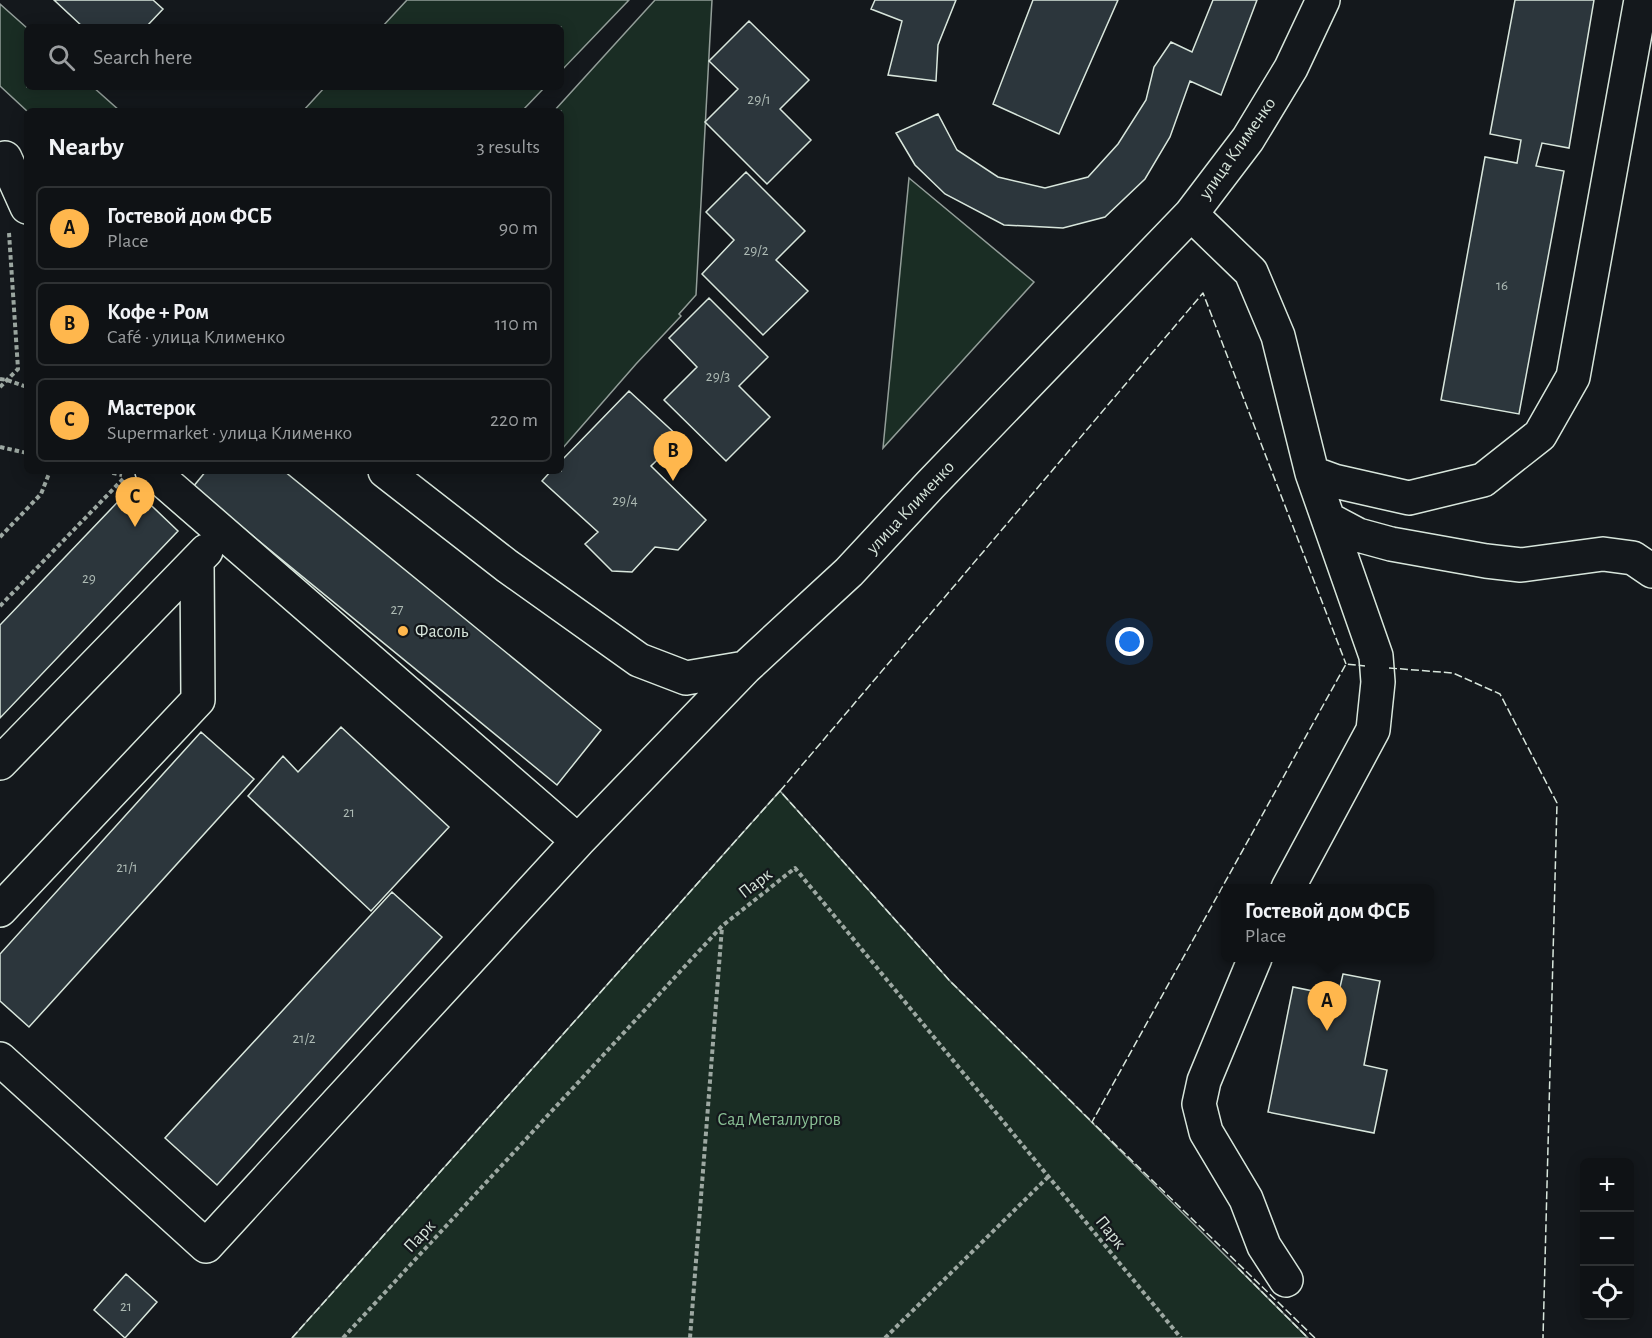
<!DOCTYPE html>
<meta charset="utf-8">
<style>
body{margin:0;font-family:"Alegreya Sans",sans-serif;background:#1d2022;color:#f1f3f6}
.controls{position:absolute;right:18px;bottom:18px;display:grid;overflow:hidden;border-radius:9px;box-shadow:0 3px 15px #0003}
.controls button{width:54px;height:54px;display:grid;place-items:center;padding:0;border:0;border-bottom:2px solid #2f3234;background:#0f1215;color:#f1f3f6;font:30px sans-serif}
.you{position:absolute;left:1130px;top:642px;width:21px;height:21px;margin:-15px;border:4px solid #fff;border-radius:50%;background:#1a73e8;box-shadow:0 0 0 9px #1a73e833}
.badge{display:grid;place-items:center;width:39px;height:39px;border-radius:50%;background:#ffb74d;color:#111;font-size:20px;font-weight:700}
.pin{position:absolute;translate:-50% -50px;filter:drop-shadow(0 2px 3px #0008)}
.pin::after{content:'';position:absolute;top:32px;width:21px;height:18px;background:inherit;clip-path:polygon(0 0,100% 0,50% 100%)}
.popup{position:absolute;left:1221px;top:884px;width:213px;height:78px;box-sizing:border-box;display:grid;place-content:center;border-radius:9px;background:#0f1215;filter:drop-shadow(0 2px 4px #0005);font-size:20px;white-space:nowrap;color:#9b9ea0}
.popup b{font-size:22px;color:#f1f3f6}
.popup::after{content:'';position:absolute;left:50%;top:100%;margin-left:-12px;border:12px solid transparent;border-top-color:#0f1215}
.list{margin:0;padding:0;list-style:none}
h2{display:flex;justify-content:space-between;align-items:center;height:78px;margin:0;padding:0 24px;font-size:26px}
h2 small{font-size:20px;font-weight:400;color:#9b9ea0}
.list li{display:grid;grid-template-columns:39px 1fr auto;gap:18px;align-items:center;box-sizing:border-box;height:84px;margin:0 12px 12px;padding:0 12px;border:2px solid #2f3234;border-radius:9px}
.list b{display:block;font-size:22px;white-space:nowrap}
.list p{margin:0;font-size:20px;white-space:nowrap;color:#9b9ea0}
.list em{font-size:20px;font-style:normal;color:#9b9ea0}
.icon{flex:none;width:33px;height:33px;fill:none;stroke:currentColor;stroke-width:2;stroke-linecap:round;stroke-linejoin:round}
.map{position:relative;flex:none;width:1652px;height:1338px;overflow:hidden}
.search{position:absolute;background:#0f1215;box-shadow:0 3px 15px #0003;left:24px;top:24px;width:540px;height:66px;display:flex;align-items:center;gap:15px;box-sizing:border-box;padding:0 21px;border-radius:9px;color:#9b9ea0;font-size:22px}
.panel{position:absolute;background:#0f1215;box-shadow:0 3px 15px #0003;left:24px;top:108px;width:540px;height:366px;border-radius:9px}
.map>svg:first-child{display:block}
.green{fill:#1a2d24;stroke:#939e99;stroke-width:1.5}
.building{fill:#2c363c;stroke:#d8e6dc;stroke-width:1.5}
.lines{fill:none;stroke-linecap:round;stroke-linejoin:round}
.minor-casing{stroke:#d8e6dc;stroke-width:36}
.path{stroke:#9da8a2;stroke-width:4;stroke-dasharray:4.5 3;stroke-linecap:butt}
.minor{stroke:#14181c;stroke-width:33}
.fence{stroke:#d8e6dc;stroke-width:1.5;stroke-dasharray:8 3;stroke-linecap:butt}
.poi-dot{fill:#ffb74d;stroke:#14181c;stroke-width:2}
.labels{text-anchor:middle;stroke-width:4.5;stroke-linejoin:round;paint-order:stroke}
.number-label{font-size:15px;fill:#adbab4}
.street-label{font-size:18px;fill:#d8e6dc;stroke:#14181c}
.poi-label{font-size:18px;fill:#d8e6dc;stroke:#14181c;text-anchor:start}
.park-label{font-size:18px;fill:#8ac095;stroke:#14181c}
</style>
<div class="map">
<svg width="1652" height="1338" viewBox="0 0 1652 1338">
<rect width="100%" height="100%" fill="#14181c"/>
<!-- green -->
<path class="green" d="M407 0H629L561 71V27H382Z
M655 0H712L696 295 679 314 681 316 636 364 561 450V111H554Z
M0 4 27 28V87H93L120 111H27L0 86Z
M325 87H545L522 111H303Z
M909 178 1034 282 883 448Z
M780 791 949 980 1308 1338H292Z"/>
<!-- building -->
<path class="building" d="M54 0H153L163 9 146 27H83Z
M875 0H956L938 45 936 81 888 75 902 21 871 9Z
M1033 0H1118L1059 134 993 104Z
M1213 0H1257L1221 95 1190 81 1170 137 1145 179 1105 217 1063 228 1004 225 945 194 915 165 896 133 938 114 957 150 998 177 1045 188 1088 177 1118 144 1146 100 1154 67 1171 42 1192 52Z
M1515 0H1594L1569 148 1542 143 1536 166 1564 171 1519 414 1441 400 1485 157 1517 163 1521 140 1490 134Z
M749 21 809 80 780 109 811 140 767 184 705 122 738 89 709 61Z
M746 172 805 231 776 260 808 291 763 335 702 274 734 240 706 212Z
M709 298 768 357 739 386 770 417 726 461 664 400 697 367 669 338Z
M629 391 680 438 651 466 706 520 678 550 655 547 632 572 612 571 585 544 598 532 542 481 551 471H561V461Z
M206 471H284L601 730 557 785 193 487Z
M132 487 178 531 0 718V625Z
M341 727 449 827 371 911 248 796 283 756 298 772Z
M201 732 254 779 29 1027 0 1001V954Z
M392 892 442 937 217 1185 165 1138Z
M1343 974 1380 981 1364 1065 1387 1070 1374 1133 1268 1112 1293 987 1338 996Z
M126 1274 157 1302 125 1338 94 1310Z"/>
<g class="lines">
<defs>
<path id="minor" d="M5 158 27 207
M1191 214 1251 272 1278 336 1312 473 1376 656 1378 682 1373 730 1288 888
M152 471 578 841 745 668
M385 471 507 566 639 660 686 678 745 668 849 572 930 485 1191 214 1248 139 1291 68 1323 0
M1312 473 1334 481 1409 498 1483 480 1540 435 1573 377 1641 0
M1328 519 1358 535 1391 544 1486 561 1521 565 1603 554 1633 558 1652 571
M0 763 206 551
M0 910 198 700 197 561
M1255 958 1204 1081 1199 1104 1206 1132 1246 1199 1264 1246 1286 1280
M0 1059 206 1246 578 841"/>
</defs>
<!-- minor casing -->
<use href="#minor" class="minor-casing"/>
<!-- path -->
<path class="path" d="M0 379 7 380 27 387
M0 387 18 369 9 233
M0 447 27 453
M105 471 122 475
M0 537 41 494 50 471
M0 606 123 479
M343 1338 722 926 795 868 1181 1338
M690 1338 722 927
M885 1338 1048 1177"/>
<!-- minor -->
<use href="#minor" class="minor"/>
<!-- fence -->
<path class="fence" d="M1389 668 1453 673 1500 694 1557 803 1543 1338
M780 791 1203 293 1346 664
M1238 1268 1308 1338
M292 1338 780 791 949 980 1094 1124
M1315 1338 1092 1122 1346 664 1365 666"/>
</g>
<!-- markers -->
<circle class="poi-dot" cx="403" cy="631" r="6"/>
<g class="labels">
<!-- number labels -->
<g class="number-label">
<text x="759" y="104">29/1</text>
<text x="756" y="255">29/2</text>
<text x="1502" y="290">16</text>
<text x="718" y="381">29/3</text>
<text x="625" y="505">29/4</text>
<text x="89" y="583">29</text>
<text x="397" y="614">27</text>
<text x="349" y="817">21</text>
<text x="127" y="872">21/1</text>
<text x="304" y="1043">21/2</text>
<text x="126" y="1311">21</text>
</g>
<!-- street labels -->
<g class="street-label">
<text transform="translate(1237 148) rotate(-55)" y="6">улица Клименко</text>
<text transform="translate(910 507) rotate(-47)" y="6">улица Клименко</text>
<text transform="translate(755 883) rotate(-38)" y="6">Парк</text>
<text transform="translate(1111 1232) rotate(51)" y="6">Парк</text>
<text transform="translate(419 1236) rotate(-47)" y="6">Парк</text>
</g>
<!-- poi labels -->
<g class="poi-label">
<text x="415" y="637">Фасоль</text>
</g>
<!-- park labels -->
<g class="park-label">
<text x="779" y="1125">Сад Металлургов</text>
</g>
</g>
</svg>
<div class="controls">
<button>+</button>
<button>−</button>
<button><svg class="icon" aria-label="locate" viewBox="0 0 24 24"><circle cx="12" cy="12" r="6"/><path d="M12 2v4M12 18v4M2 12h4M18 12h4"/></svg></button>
</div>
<div class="you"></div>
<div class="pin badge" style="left:1327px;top:1031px">A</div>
<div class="popup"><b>Гостевой дом ФСБ</b>Place</div>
<div class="pin badge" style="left:673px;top:481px">B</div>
<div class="pin badge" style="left:135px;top:527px">C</div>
<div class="search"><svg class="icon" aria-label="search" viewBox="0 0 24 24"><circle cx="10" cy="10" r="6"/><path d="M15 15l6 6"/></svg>Search here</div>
<section class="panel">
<h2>Nearby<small>3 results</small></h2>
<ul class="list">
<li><span class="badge">A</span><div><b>Гостевой дом ФСБ</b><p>Place</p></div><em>90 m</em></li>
<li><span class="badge">B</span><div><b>Кофе + Ром</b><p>Café · улица Клименко</p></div><em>110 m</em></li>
<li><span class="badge">C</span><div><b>Мастерок</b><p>Supermarket · улица Клименко</p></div><em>220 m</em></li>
</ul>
</section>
</div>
